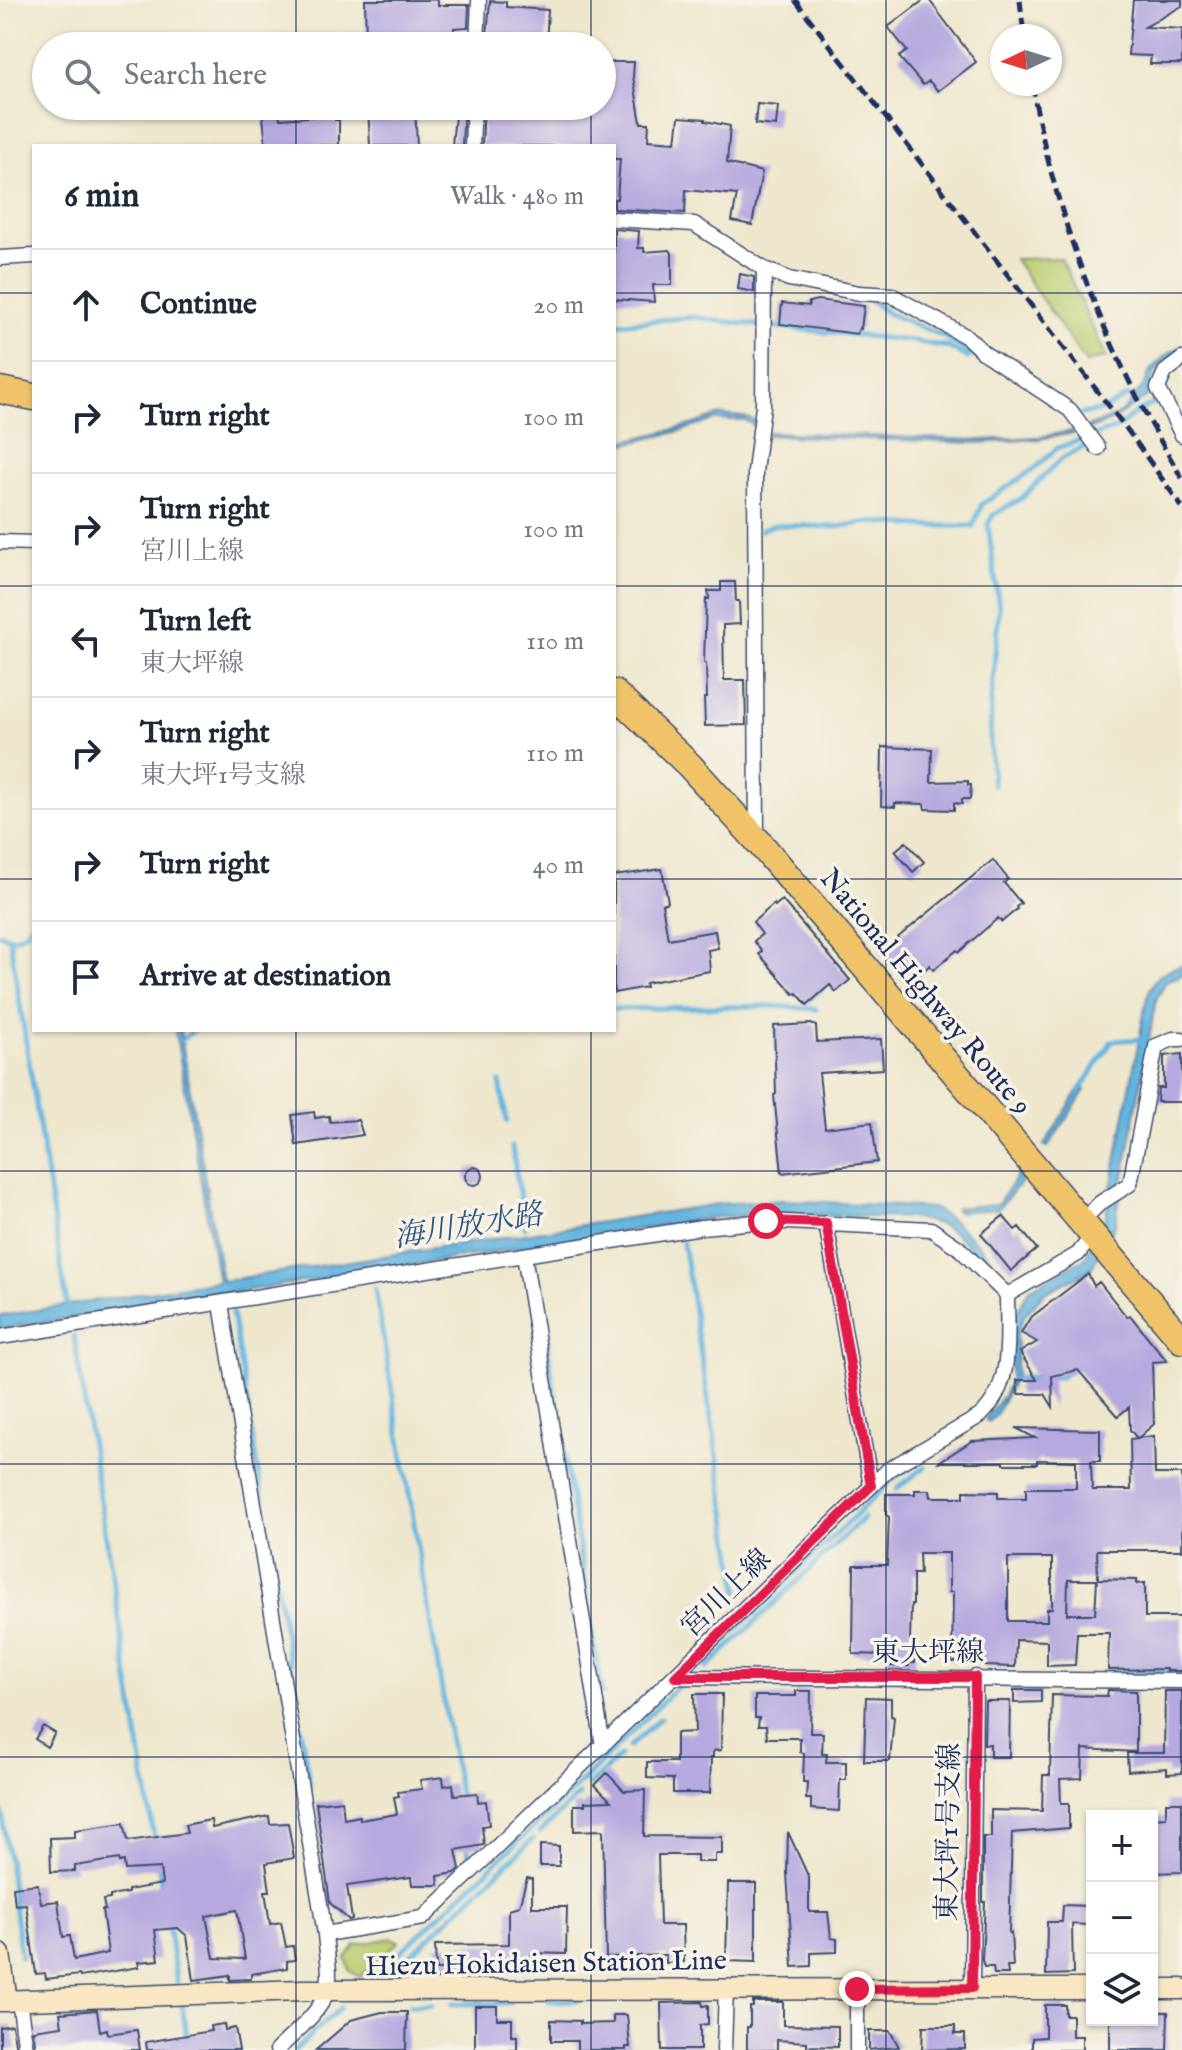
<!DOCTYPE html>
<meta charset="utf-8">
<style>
body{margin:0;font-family:"IM FELL English","Noto Serif JP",serif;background:#f2f2f3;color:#1f2937}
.controls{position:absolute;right:24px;bottom:24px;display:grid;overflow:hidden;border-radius:0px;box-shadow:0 2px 6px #0004}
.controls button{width:72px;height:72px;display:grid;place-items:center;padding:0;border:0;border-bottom:2px solid #e0e1e3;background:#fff;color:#1f2937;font:40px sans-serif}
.compass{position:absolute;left:990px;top:24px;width:72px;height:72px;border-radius:50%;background:#fff;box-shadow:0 2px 6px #0004;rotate:266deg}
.stop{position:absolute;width:24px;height:24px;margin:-18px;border:6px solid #e11d48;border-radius:50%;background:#fff}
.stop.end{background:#e11d48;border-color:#fff;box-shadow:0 2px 8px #0008}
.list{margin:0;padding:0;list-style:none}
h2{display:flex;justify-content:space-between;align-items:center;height:104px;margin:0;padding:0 32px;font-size:34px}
h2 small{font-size:26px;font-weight:400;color:#747a83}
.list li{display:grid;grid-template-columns:52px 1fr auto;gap:24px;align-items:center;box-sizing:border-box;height:112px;padding:0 32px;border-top:2px solid #e0e1e3}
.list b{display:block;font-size:30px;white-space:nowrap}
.list p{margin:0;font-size:26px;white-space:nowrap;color:#747a83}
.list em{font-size:26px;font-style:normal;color:#747a83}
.icon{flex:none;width:44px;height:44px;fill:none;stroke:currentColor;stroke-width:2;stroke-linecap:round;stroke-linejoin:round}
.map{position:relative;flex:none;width:1182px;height:2050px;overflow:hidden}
.search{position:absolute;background:#fff;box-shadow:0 2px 6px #0004;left:32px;top:32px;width:584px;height:88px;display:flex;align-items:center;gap:20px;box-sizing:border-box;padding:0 28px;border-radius:44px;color:#747a83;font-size:30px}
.panel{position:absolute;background:#fff;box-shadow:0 2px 6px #0004;left:32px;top:144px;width:584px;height:888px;border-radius:0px}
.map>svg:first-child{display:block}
.green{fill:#bacd70;stroke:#6a7e67;stroke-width:2}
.water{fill:#64b5df;stroke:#40729e;stroke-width:2}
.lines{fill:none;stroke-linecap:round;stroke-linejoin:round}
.stream{stroke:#64b5df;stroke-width:5}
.building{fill:#b6a9df;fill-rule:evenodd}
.street-casing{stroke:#3b4b6f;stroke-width:17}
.secondary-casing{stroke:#3b4b6f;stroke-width:23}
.highway-casing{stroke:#3b4b6f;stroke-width:29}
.street{stroke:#fff;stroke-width:14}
.secondary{stroke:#f9e7c3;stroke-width:20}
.highway{stroke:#f0c369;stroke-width:26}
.rail{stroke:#1b2f5e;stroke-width:5;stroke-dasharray:12 6;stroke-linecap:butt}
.route{stroke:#e11d48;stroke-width:10}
.grid{fill:none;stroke:#1b2f5e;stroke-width:2;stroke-opacity:0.55}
.labels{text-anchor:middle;stroke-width:7;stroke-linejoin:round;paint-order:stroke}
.street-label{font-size:28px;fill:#1b2f5e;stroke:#f7f3e8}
.water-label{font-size:30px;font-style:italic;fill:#315785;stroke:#f7f3e8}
</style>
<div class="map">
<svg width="1182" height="2050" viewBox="0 0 1182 2050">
<rect width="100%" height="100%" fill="#f7f3e8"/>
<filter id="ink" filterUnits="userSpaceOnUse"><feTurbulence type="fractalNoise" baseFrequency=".0125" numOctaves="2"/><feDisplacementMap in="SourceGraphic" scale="16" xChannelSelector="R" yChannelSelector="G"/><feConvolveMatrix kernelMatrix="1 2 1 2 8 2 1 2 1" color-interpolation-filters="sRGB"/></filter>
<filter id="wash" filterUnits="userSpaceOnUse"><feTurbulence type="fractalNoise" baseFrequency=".006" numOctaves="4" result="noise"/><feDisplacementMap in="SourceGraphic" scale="32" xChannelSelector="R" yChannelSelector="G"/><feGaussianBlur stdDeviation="1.8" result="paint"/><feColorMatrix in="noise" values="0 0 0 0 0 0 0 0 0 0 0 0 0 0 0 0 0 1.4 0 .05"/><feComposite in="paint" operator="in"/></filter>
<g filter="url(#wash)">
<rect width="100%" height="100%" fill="#eee7cd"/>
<!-- green -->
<path class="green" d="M1061 258 1106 357 1086 363 1014 259Z
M392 1938 399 1941 360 1977 350 1971 346 1959 355 1945Z"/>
<!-- water -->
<path class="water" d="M1182 346V350C1158 364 1153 370 1147 397L1109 422 1082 432 1038 439 977 443 764 435 765 432 979 440 1040 437 1081 429 1109 419 1124 410 1145 384 1150 370 1166 355Z
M720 415 745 417 755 421 754 426 744 420H714L685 430 614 447 615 443 684 427Z
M1182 965V975L1166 981 1156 1000 1115 1225 1091 1269 1044 1293 1024 1316 1017 1333 1016 1375 996 1415 989 1422 985 1419 1004 1394 1010 1379 1014 1319 1029 1289 1084 1259 1105 1220 1147 997C1154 977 1161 971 1182 965Z
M175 1030H180L181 1036 222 1281 718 1204 784 1200 933 1208C965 1226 984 1251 1006 1278L1000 1283 995 1280C981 1263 968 1242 950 1230 929 1216 901 1218 877 1217 823 1214 771 1213 717 1217L0 1329V1316L218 1281Z
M1081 1087 1085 1090 1048 1147 1044 1145Z
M1018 1174 1023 1180 998 1209 956 1212V1208L998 1204Z"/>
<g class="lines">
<!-- stream -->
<path class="stream" d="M868 298 887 313 943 336 971 354
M614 324 693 317 719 321 913 341 948 347 968 358 971 354 988 362
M1077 415 1103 410 1128 396 1136 400
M761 530 774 525 836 527 870 522 918 526H973L982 504 1034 469 1057 448 1117 428 1136 413 1158 401 1160 405
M993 785 990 742 991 703 999 607 988 524 993 515 1022 498 1060 460 1089 444
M0 934C15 941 21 938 31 925
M10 940 68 1311
M614 1009 771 1006 816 1009
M184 1038 194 1030
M500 1082 507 1121
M1080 1091 1112 1041 1142 1039
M512 1147 525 1228
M683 1243 739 1593
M534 1262 602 1693
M375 1289 460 1799
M232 1312 310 1788
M74 1337 155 1844
M1012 1379 1061 1377 1072 1369
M897 1488 925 1467
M707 1668 863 1518
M1109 1671H1182
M689 1675 894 1478 916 1463
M629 1747 660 1718
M589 1785 620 1756
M0 1797 21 1957
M540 1832 579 1795
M467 1845 471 1864
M158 1861 162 1891
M168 1925 177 1983
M378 1973 573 1790 682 1682
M388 1976 533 1839
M549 2001 582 2000
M452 2004 510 2003
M182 2005 189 2050
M410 2005H431
M28 2009 34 2050
M295 2050 340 2008"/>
</g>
<g id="blocks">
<!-- building -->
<path class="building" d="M365 0H438V5H469L468 27 454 28 453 46H384V43L366 42Z
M924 0H929L976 62 938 91 929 81 923 85 899 57 907 51 888 27Z
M1133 0H1182V6L1145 27 1182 29V64H1150L1151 56 1128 55Z
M490 1 506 2V7L548 10 546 46H495L496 37 487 36Z
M602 62H634L633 76 641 123H649L648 140 676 142 679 117 705 119V121L730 126 727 163 762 172 752 225 732 221 737 195 686 190 685 213 614 209V199H617L620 159H614V146H482L484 106H602Z
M757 104 778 106 776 126 755 124Z
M262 106H279L280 119 321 116V111H335V120H339V145L266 146Z
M368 106H415L417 146H370Z
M456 106H464L462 146 452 145Z
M614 229 639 231 638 248H644V252L670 250 672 253V285H653L654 302 614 299Z
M740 274 754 277V292L738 289Z
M817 300 864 306 861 329 859 328 857 334 780 324 782 303 809 306V302Z
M721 582H735L736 601H739L740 624 723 625 724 680H745L746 725 705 726 704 698H707L706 663H704L706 599H709L708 591H721Z
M882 747 932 749 931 782 968 781V785H971L970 799H962V804L954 803V810L925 809 924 804 895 803V807L881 806Z
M906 842 924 862 913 872 895 851Z
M993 860 1008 879 1004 883 1021 903 1016 907 1017 909 1002 922 998 918 959 952 957 950 933 970 930 965 908 984 880 952Z
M662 869 668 902 662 904 668 939 715 931 718 948 708 950 710 971 645 983 646 987 614 993V876Z
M782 900 850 980 836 992 830 985 807 1005 797 993 794 994 759 954 762 951 754 941 762 934 753 922 774 904 775 906Z
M811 1024 816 1026 817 1042 881 1039 883 1069 819 1073 825 1128 872 1122 877 1162 782 1173 774 1095 776 1094 774 1026Z
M1182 1054V1102H1157L1158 1088H1164V1056Z
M314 1112 315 1118 329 1116 330 1122 358 1120 363 1135 296 1145 292 1115Z
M465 1176a9 9 0 1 1 18 0a9 9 0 1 1-18 0Z
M1003 1216 1015 1230 1019 1227 1037 1249 1011 1271 981 1234Z
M1088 1274 1094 1286 1099 1282 1127 1317 1130 1315 1167 1361 1152 1362 1154 1424 1138 1438 1154 1436 1155 1474H1182V1550H1097L1098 1579 1137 1580V1584L1145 1583V1617H1182V1671H1166V1669L1108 1670 1109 1633H1077L1075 1665 1047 1666V1641L1016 1640 1015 1667 984 1666V1661L952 1662 953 1592H949V1553H919L920 1574H913V1605H911L910 1640H915V1663H909V1666H888V1655L853 1654 854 1565H887L889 1517 886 1515V1494H915V1490H930L931 1497H964V1491L998 1492V1498H1026V1488H1076V1461L1037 1460V1464H1004V1462H939L972 1441 1035 1438 1016 1428 1100 1430V1461H1091L1092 1490H1131L1130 1439 1137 1438 1130 1430 1129 1407 1118 1416 1078 1370 1052 1376 1053 1407 1045 1394H1018L1017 1380H1037L1020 1352 1037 1342 1021 1333 1030 1318ZM1008 1558H1052V1608L1047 1609V1621H1008ZM1068 1580H1097L1095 1614H1067Z
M1014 1690H1041V1702L1014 1703Z
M1108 1690 1136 1691V1752L1083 1749 1082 1778 1060 1779 1061 1803H1069V1828L1012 1833 1009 1933H1011L1013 1966H1007L1008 1974H994L993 1967H984L982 1960 985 1902H983V1837H991V1810L1042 1811 1043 1775H1050L1052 1695 1107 1696Z
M796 1691H811L810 1733H823L822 1754H827L826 1762H846V1780H840L839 1811 811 1809V1799H806L807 1782H803L804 1753 800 1752V1738H767L766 1726H758L759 1718H755V1696H796Z
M1165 1691H1182V1773L1167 1774V1768L1128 1771 1127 1753H1164Z
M694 1694H722L721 1750 713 1751V1757H711L710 1793H673V1779L647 1778V1762H676V1733L695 1732Z
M866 1697 891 1698V1716L894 1717 890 1761H864Z
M985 1701H1010L1009 1757H990V1744L984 1745Z
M43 1726 55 1733 47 1747 35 1739Z
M607 1773 624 1791 645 1790 644 1836 722 1837V1854H715V1862H697V1855H658L660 1925H683L684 1962 666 1963V1955L606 1957 603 1830 574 1831V1805H585V1802L611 1801 595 1785Z
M443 1777 444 1786 453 1784 454 1795 477 1793 478 1802 486 1801 489 1825 482 1826 484 1845 456 1850 460 1869 455 1873 438 1876 439 1885H412L411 1877 347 1886 352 1919 349 1920 330 1903 316 1803 342 1800 344 1819 360 1816V1820L397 1814 394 1797 399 1796 398 1792 422 1789 420 1780Z
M1166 1802H1182V1872L1152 1873V1818L1166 1817Z
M269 1816 270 1824 288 1823 294 1858 266 1863 270 1891H265L270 1924 281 1922 286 1947 293 1946 295 1960 287 1961V1968L251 1974V1979L230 1980V1975L194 1980 187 1936 178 1928 155 1930 159 1960 138 1962 139 1967 80 1977 79 1975 46 1979 45 1973 36 1974 26 1904 15 1905 13 1887 38 1884 41 1903 58 1901 63 1937 70 1936 74 1960 108 1953 102 1910H105L103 1900 110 1899V1896L128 1893V1890L162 1884 160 1868 125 1870 124 1861 120 1862 119 1859 75 1866V1871L51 1872 50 1838 75 1837V1830L124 1823 128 1841 187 1833 185 1825 200 1822 211 1820 212 1828ZM237 1910 245 1959 214 1958 206 1916Z
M788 1832 809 1878V1912H828L831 1938 837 1939V1952L811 1953V1966L793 1967 787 1873Z
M540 1845 559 1846V1866H540Z
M527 1878 532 1879V1907H567L566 1954 531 1953V1969L501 1970 495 1973 481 1974V1969L436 1970 435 1945 509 1944V1909L519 1906Z
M728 1883H756V1962L726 1961Z
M1063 1905 1088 1906V1925L1072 1924 1073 1974 1046 1975 1047 1922H1062Z
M702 2002 703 2006 708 2005V2024L700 2025V2050H662L661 2003Z
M753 2002H783V2025L838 2026V2047L807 2046V2042L777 2040V2050H747V2027H750V2007H753Z
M1045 2005H1065V2015H1072V2036H1082V2050H1032V2038L1045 2037Z
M475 2006H497V2019H512V2036H517V2050H475Z
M97 2010 100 2031 107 2029 108 2034 137 2030 140 2050H36L33 2030 62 2026 60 2013Z
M382 2012H407L406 2050H316L351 2020Z
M1152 2012H1168L1167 2050H1110V2020H1152Z
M613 2015H627L630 2047H626V2050H577V2041H551V2020L580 2021V2024L613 2023Z
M224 2024 225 2030 235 2028 239 2050H147L146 2042 211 2031 210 2026Z
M12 2025 16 2050H0V2027Z
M923 2026H955V2034H965V2049L922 2050Z
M869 2031H890L899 2047 869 2050Z"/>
</g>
</g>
<g filter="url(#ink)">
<use href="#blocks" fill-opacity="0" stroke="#3b4b6f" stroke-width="2"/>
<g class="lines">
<defs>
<path id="street" d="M477 46 479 0
M472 146 474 106
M614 219 694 224 764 269 789 279 859 293 891 295 967 337 984 353 1070 410 1098 448
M0 258 34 256
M1182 359 1165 372 1158 388 1182 435
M0 542 34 543
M757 836 755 472 763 406 764 269
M1081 1222 1100 1203 1130 1184 1156 1046 1173 1039H1182
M826 1223 871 1486
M524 1255 603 1746
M221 1304 325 1934C326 1951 332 1974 327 1991 321 2012 292 2035 277 2050
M0 1337 702 1227 766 1221 931 1229 959 1248 1007 1295
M675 1677 1182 1681
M325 1934 423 1918 889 1469 980 1416C1014 1385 1007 1336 1007 1295L1078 1254 1092 1236
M972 1988 975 1677
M19 2000 26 2050
M724 2050 726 1988
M857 2050V1989"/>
<path id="secondary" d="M0 1954 7 2001
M1152 1989H1182
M0 2001 303 1990 1092 1989"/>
<path id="highway" d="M0 390 34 397
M614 693 690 766 757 840 1182 1340"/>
</defs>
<!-- street casing -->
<use href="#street" class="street-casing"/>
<!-- secondary casing -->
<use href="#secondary" class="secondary-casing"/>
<!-- highway casing -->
<use href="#highway" class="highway-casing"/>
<!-- street -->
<use href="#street" class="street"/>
<!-- secondary -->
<use href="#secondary" class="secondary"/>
<!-- highway -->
<use href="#highway" class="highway"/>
<!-- rail -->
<path class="rail" d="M795 0 1126 428 1182 507
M1020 0 1024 36
M1032 84C1056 224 1109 357 1182 478"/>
</g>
</g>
<g class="lines" filter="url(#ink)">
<!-- route -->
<path class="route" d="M766 1221 826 1223 871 1486 675 1677H975L972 1988 857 1989"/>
</g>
<!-- grid -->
<path class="grid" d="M296 0V46M591 0V46M886 0V2050M296 106V146M591 106V146M0 293H34M614 293H1182M0 586H34M614 586H1182M0 879H34M614 879H1182M296 1030V2050M591 1030V2050M0 1171H1182M0 1464H1182M0 1757H1182"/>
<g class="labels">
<!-- street labels -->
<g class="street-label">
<text transform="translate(927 991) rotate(50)" y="10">National Highway Route 9</text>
<text transform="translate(725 1592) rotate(-44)" y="10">宮川上線</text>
<text x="928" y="1661">東大坪線</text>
<text transform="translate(947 1832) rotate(-89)" y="10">東大坪1号支線</text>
<text transform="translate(546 1962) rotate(-1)" y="10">Hiezu Hokidaisen Station Line</text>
</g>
<!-- water labels -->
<g class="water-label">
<text transform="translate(468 1225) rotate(-9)" y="10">海川放水路</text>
</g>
</g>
</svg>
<div class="controls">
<button>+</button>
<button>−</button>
<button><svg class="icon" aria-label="layers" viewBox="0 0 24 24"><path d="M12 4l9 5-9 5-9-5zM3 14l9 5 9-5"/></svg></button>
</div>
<svg class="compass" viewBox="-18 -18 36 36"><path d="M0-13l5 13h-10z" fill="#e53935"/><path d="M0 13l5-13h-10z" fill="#747a83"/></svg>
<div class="stop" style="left:766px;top:1221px"></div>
<div class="stop end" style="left:857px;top:1989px"></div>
<div class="search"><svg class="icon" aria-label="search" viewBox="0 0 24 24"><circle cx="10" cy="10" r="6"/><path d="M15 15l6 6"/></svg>Search here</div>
<section class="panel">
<h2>6 min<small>Walk · 480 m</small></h2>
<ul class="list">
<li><svg class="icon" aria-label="ahead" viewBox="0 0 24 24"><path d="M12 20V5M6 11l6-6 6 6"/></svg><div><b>Continue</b></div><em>20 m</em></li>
<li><svg class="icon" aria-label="right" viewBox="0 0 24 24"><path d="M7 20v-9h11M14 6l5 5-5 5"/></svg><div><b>Turn right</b></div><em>100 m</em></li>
<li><svg class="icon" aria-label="right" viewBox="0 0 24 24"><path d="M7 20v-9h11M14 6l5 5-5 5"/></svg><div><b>Turn right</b><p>宮川上線</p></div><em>100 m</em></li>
<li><svg class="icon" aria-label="left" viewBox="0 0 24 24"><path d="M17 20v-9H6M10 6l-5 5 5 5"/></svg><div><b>Turn left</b><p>東大坪線</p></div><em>110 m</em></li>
<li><svg class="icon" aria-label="right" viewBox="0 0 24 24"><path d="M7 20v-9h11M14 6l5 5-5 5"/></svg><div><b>Turn right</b><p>東大坪1号支線</p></div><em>110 m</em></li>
<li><svg class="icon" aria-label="right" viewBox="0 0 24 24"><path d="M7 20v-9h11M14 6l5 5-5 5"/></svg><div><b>Turn right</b></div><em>40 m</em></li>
<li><svg class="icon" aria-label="arrive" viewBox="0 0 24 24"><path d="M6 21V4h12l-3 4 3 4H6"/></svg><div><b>Arrive at destination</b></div></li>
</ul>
</section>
</div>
